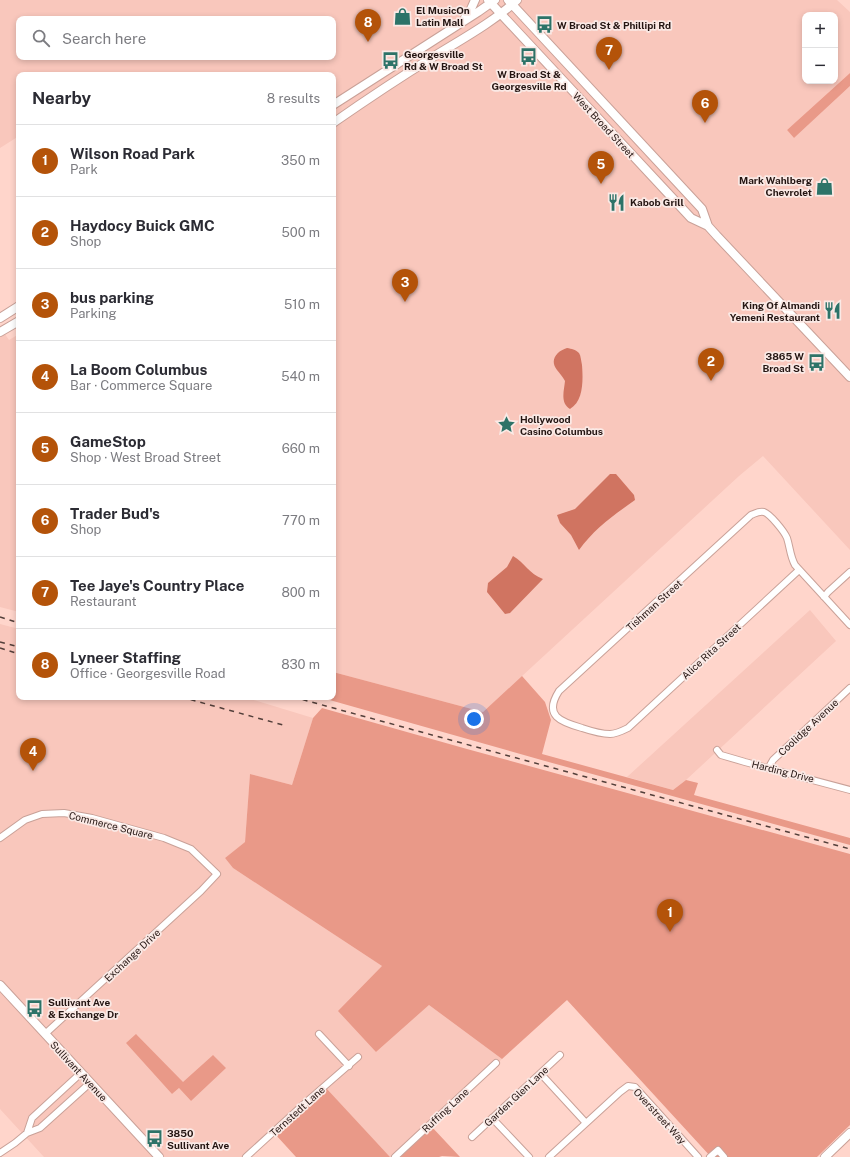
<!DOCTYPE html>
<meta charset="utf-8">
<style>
body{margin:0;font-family:"Public Sans",sans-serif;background:#f7f7f7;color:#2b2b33}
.controls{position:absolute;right:12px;top:12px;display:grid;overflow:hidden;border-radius:8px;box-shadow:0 2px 6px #0003}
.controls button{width:36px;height:36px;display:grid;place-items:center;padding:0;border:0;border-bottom:1px solid #e1e1e2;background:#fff;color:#2b2b33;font:20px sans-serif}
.you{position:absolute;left:474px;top:719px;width:14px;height:14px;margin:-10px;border:3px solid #fff;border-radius:50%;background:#1a73e8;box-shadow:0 0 0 6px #1a73e833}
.badge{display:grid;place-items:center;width:26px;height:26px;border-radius:50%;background:#b45309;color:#fff;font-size:13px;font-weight:700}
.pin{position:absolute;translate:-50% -33px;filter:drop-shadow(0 1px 2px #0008)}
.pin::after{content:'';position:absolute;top:21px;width:14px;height:12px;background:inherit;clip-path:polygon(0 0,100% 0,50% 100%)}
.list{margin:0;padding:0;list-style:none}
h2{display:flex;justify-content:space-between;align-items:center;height:52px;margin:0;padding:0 16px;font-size:17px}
h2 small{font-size:13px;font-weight:400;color:#7c7c81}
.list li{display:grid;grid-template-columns:26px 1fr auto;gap:12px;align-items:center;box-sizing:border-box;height:72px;padding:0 16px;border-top:1px solid #e1e1e2}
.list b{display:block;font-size:15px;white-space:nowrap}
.list p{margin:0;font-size:13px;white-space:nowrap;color:#7c7c81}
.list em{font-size:13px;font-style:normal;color:#7c7c81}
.icon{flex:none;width:22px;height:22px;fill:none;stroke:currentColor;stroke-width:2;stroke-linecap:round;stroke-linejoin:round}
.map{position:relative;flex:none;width:850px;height:1157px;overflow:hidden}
.search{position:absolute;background:#fff;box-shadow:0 2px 6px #0003;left:16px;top:16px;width:320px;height:44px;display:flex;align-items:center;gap:10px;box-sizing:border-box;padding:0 14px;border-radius:8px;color:#7c7c81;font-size:15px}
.panel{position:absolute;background:#fff;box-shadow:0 2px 6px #0003;left:16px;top:72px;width:320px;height:628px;border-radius:8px}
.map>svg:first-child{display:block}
.built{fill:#f9c7bc;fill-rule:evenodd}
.green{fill:#e99988}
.water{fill:#d07461}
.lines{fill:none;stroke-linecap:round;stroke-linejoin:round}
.minor-casing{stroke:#c9a198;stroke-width:8}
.major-casing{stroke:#c9a198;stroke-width:10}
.minor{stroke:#fff;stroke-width:6}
.major{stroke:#fff;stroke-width:8}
.rail{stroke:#533f3a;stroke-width:1.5;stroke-dasharray:5 5;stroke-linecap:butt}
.labels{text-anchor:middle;stroke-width:3.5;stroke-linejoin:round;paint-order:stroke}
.poi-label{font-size:10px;font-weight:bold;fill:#241512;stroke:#fae9e5;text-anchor:start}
.street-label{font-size:10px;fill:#241512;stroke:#fae9e5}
</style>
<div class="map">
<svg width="850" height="1157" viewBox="0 0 850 1157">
<rect width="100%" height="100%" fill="#ffd5cb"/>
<!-- built -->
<path class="built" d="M0 0H837L850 12V73L787 130 794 138 850 86V550L763 456 739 476 483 712 333 672V75H19V136L0 148ZM805 15H835V81H805ZM19 19H333V57H19Z
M0 327 9 340 19 334V612L0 607Z
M810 610 836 641 686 780 673 790 627 777Z
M0 624 19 629V697H244L313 718 292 785 250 774 245 842 225 858 233 868 382 966 376 1052 429 1005 502 1059 399 1157H390L326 1089 251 1157H44L0 1109ZM136 1034 183 1083 213 1055 191 1101 179 1088 172 1094Z"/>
<!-- green -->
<path class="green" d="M850 73V86L794 138 787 130Z
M333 672 483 712 522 676 545 702 551 720 542 754 673 790 686 780 698 783 694 795 850 838V845L545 761 319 697H333Z
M322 708 467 749 850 854V1125L817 1157H711L567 1000 502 1059 429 1005 376 1052 338 1011 382 966 233 868 225 858 245 842 250 774 292 785 313 718Z
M136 1034 183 1082 213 1055 226 1068 191 1101 179 1088 172 1094 126 1043Z
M326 1088 390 1157H296L275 1134Z
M431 1126 460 1157 442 1156 439 1157H399Z"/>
<!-- water -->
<path class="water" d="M567 348C572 349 575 349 579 353 581 356 581 361 582 365 583 379 584 401 570 409 560 403 564 391 565 381 563 377 560 374 557 370 549 360 557 351 567 348Z
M610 474H616L634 495 635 500C614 515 594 529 579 550L571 535 560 523 557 515 575 509Z
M513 556C525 563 529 574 543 579L510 613 505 614 487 592 488 583 507 567Z"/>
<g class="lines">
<defs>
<path id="minor" d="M799 570 628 728C622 731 616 734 610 734 600 734 591 731 582 728 561 722 543 716 559 691L751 515C756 513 759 511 764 512 770 514 784 531 787 538 790 547 790 556 795 565L850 625
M824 597 828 592 850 572
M717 750 721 755 745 762 850 790
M769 767 773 760 850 688
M0 838 25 820 42 814 64 813 92 818 164 838 191 849 217 874 201 891 45 1034
M319 1034 349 1066
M541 1074 586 1123
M492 1118 529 1157
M27 1133 32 1118 81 1073
M472 1137 560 1055
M0 1153 15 1143 27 1133 40 1128 90 1083
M246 1157 304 1104 358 1057
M395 1157 496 1063
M549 1157 620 1092 628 1086 635 1087 698 1157
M710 1157 718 1150 724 1157"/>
<path id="major" d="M488 0 691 218 708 226
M508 0 702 209 708 226 717 236 850 377
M465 18 471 9 475 0
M333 105 478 12 495 0
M333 123C366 100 399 78 433 57 462 39 492 23 517 0
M0 318 19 306
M0 332 19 321
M0 985 159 1157
M825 1157 850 1133"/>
</defs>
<!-- minor casing -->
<use href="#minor" class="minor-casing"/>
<!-- major casing -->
<use href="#major" class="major-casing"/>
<!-- minor -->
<use href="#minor" class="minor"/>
<!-- major -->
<use href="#major" class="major"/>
<!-- rail -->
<path class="rail" d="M0 617 19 623
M0 642 19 647
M0 648 19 654
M181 697 283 725
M293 697 850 849"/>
</g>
<!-- icons -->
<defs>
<symbol id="shop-bare" viewBox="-9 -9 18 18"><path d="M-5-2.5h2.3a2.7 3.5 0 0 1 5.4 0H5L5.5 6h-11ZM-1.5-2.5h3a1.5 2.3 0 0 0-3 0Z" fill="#2d7368" stroke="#fae9e5" stroke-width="2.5" paint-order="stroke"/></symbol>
<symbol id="bus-bare" viewBox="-9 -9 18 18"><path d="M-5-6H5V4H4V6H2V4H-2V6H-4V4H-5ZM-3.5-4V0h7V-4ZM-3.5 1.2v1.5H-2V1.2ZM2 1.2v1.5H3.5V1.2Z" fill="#2d7368" stroke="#fae9e5" stroke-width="2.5" paint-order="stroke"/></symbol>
<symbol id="restaurant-bare" viewBox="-9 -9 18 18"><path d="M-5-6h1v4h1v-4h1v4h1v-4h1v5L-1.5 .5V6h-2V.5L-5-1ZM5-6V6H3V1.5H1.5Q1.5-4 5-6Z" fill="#2d7368" stroke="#fae9e5" stroke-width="2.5" paint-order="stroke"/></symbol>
<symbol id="sight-bare" viewBox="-9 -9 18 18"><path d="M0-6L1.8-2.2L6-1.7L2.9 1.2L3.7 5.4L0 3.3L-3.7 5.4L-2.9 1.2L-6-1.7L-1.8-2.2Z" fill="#2d7368" stroke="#fae9e5" stroke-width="2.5" paint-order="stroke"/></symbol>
</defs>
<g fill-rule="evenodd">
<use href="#shop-bare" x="390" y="4" width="25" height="25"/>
<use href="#bus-bare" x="532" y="12" width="25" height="25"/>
<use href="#bus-bare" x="516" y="44" width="25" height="25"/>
<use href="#bus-bare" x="378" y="48" width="25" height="25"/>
<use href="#shop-bare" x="812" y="174" width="25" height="25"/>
<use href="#restaurant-bare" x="604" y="190" width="25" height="25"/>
<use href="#restaurant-bare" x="820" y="298" width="25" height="25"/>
<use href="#bus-bare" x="804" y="350" width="25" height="25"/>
<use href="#sight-bare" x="494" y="412" width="25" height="25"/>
<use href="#bus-bare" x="22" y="996" width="25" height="25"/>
<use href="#bus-bare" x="142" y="1126" width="25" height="25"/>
</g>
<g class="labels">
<!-- poi labels -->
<g class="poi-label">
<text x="416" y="14">El MusicOn<tspan x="416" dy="12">Latin Mall</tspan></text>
<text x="557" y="29">W Broad St &amp; Phillipi Rd</text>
<text x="404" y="58">Georgesville<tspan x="404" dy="12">Rd &amp; W Broad St</tspan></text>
<text x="529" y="78" text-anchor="middle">W Broad St &amp;<tspan x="529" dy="12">Georgesville Rd</tspan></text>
<text x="812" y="184" text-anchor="end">Mark Wahlberg<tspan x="812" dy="12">Chevrolet</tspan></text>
<text x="630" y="206">Kabob Grill</text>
<text x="820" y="309" text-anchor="end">King Of Almandi<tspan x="820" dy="12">Yemeni Restaurant</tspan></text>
<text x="804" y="360" text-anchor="end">3865 W<tspan x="804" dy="12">Broad St</tspan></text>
<text x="520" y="423">Hollywood<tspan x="520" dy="12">Casino Columbus</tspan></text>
<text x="48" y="1006">Sullivant Ave<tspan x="48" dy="12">&amp; Exchange Dr</tspan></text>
<text x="167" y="1137">3850<tspan x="167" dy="12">Sullivant Ave</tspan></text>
</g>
<!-- street labels -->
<g class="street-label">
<text transform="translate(604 125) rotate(47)" y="4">West Broad Street</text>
<text transform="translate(654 605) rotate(-42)" y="4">Tishman Street</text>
<text transform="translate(711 651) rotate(-43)" y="4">Alice Rita Street</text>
<text transform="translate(808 727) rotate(-43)" y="4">Coolidge Avenue</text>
<text transform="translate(783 771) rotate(14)" y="4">Harding Drive</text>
<text transform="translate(111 825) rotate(14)" y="4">Commerce Square</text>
<text transform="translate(132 955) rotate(-43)" y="4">Exchange Drive</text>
<text transform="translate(79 1071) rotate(47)" y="4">Sullivant Avenue</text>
<text transform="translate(516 1096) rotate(-43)" y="4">Garden Glen Lane</text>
<text transform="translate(445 1110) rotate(-43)" y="4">Ruffing Lane</text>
<text transform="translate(297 1111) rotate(-42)" y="4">Ternstedt Lane</text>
<text transform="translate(660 1116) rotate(47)" y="4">Overstreet Way</text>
</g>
</g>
</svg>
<div class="controls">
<button>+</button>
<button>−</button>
</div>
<div class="you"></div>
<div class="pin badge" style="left:670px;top:932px">1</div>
<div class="pin badge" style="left:711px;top:381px">2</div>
<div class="pin badge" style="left:405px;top:302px">3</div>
<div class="pin badge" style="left:33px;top:771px">4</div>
<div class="pin badge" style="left:601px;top:184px">5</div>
<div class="pin badge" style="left:705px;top:123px">6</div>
<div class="pin badge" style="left:609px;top:70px">7</div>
<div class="pin badge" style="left:368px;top:42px">8</div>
<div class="search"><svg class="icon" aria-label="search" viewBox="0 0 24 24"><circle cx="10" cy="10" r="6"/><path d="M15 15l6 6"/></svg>Search here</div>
<section class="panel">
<h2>Nearby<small>8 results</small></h2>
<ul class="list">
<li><span class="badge">1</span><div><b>Wilson Road Park</b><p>Park</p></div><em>350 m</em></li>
<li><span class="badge">2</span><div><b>Haydocy Buick GMC</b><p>Shop</p></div><em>500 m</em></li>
<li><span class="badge">3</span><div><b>bus parking</b><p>Parking</p></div><em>510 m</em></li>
<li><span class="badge">4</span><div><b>La Boom Columbus</b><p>Bar · Commerce Square</p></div><em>540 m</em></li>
<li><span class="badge">5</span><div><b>GameStop</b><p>Shop · West Broad Street</p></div><em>660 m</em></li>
<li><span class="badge">6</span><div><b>Trader Bud's</b><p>Shop</p></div><em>770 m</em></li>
<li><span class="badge">7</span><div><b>Tee Jaye's Country Place</b><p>Restaurant</p></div><em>800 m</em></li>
<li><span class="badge">8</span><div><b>Lyneer Staffing</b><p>Office · Georgesville Road</p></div><em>830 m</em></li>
</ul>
</section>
</div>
